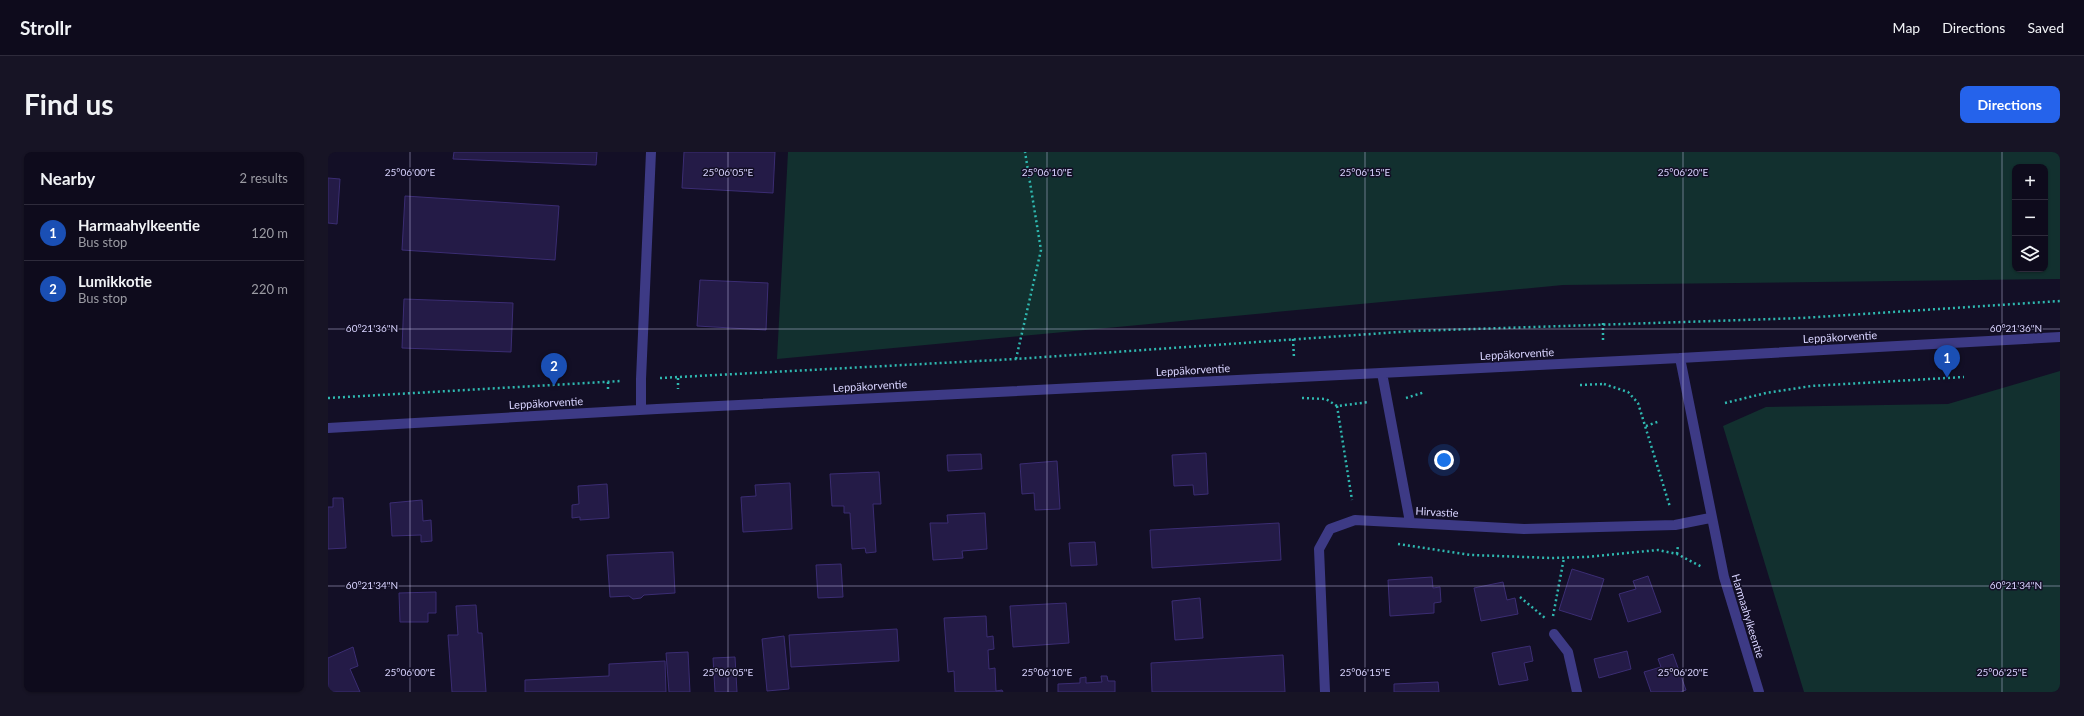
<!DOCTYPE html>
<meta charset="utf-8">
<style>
body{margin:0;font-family:Lato,sans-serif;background:#171425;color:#f1f3f6}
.controls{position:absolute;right:12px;top:12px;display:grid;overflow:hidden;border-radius:8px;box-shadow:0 1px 3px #0004}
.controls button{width:36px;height:36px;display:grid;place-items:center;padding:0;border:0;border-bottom:1px solid #2e2b3b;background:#0e0b1c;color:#f1f3f6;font:20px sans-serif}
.you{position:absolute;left:1116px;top:308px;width:14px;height:14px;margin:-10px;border:3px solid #fff;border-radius:50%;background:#1a73e8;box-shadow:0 0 0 6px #1a73e833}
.badge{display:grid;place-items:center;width:26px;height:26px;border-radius:50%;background:#2563eb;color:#fff;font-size:13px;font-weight:700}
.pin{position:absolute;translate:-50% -33px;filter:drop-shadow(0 1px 2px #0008)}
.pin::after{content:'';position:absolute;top:21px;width:14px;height:12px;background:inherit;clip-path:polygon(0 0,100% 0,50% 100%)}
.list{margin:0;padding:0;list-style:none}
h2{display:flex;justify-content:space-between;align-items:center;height:52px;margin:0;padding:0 16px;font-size:17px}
h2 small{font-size:13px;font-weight:400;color:#9b9ba3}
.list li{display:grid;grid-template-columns:26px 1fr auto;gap:12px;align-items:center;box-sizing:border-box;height:56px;padding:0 16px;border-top:1px solid #2e2b3b}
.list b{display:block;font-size:15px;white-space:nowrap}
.list p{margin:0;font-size:13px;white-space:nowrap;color:#9b9ba3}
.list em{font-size:13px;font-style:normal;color:#9b9ba3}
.icon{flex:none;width:22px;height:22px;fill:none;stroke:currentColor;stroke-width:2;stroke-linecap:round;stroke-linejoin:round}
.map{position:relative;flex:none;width:1732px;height:540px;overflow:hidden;border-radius:8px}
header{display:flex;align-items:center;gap:24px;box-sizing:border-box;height:56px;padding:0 20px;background:#0e0b1c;border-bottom:1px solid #2e2b3b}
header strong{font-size:19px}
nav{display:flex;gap:22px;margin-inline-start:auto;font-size:14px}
.intro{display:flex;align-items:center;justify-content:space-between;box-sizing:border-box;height:96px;padding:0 24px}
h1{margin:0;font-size:28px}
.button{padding:10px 18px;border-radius:8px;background:#2563eb;color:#fff;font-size:14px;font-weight:700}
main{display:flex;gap:24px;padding:0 24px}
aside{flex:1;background:#0e0b1c;border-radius:8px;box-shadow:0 1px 3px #0004}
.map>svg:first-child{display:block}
.green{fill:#12302f;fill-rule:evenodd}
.building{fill:#241b47;stroke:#3b2d73}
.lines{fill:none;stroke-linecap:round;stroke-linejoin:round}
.path{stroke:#2fb8b0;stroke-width:2.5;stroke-dasharray:2 3;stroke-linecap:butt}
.minor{stroke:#3d3a85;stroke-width:10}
.ticks{fill:none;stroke:#d9d4ff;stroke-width:1;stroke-opacity:0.45}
.labels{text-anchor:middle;stroke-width:3;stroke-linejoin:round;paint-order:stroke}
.street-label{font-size:11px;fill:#d9d4ff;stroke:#130f26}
.ticks-label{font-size:10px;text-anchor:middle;fill:#d9d4ff;stroke:#130f26;stroke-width:3;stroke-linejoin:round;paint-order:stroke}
</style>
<header>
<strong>Strollr</strong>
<nav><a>Map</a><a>Directions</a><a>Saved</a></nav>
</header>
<div class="intro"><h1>Find us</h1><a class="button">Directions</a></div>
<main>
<aside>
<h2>Nearby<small>2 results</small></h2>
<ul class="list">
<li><span class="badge" style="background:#1a4fb4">1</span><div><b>Harmaahylkeentie</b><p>Bus stop</p></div><em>120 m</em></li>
<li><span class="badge" style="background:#1a4fb4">2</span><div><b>Lumikkotie</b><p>Bus stop</p></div><em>220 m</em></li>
</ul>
</aside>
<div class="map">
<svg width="1732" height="540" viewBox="0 0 1732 540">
<rect width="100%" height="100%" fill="#130f26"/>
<!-- green -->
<path class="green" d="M460 0H1732V127L1235 133 449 207ZM1687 15H1717V117H1687Z
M1732 219V540H1476L1395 274 1438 255 1620 252Z"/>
<!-- building -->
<path class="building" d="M126 0H269L268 13 125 7Z
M356 0H447L445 41 354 36Z
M0 26 12 27 9 72 0 71Z
M77 44 231 54 227 108 74 98Z
M372 128 440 131 438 178 369 174Z
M76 147 185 151 183 200 74 196Z
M878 301 880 342 866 343 865 333 846 334 844 303Z
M653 302 654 317 620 319 619 303Z
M729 309 732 357 707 358 706 341 694 342 692 312Z
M551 320 553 352H545L548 400 538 401 537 396 524 397 522 361H516V354H504L502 322Z
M462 331 464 377 415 380 413 345 428 344 427 333Z
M279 332 281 366 252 368V365L244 366V353L251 352 250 334Z
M5 346H15L18 396 0 397V355H5Z
M94 348 95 369 103 368 104 389 93 390V383L64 384 62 351Z
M657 361 659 397 634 399 635 406 605 408 602 371H620L619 363Z
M951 371 953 408 824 416 822 378Z
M767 390 769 413 743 414 741 391Z
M345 400 347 441 316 443 313 446 305 447 301 444 282 445 279 403Z
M513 412 515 445 490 446 488 413Z
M1244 417 1276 427 1263 468 1231 458Z
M1320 424 1333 460 1300 470 1291 442 1308 437 1305 429Z
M1104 425 1105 436 1112 435 1113 450 1106 451V461L1062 464 1060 428Z
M1175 430 1179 448 1187 446 1190 462 1153 469 1146 436Z
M108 440V461H100V470H72L71 441Z
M872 446 875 486 847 488 844 449Z
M738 451 741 491 685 495 682 454Z
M148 453 150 481H154L158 540H124L120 483H130L128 454Z
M658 464 659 485 665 484 666 497 660 498 661 517 667 516 668 539 674 538 675 540H627L626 519 620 520 616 466Z
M569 477 571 509 463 515 461 483Z
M456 484 461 537 439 539 434 487Z
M1202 494 1205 509 1196 511 1200 528 1171 533 1164 501Z
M25 495 30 514 22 517 32 540H0V506Z
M1299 499 1303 517 1271 526 1266 507Z
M360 500 362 540H341L338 501Z
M1345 502 1358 538 1352 540H1323L1316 520 1333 515 1330 507Z
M955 503 957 540H824L823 511Z
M407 505 409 540H387L385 506Z
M337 509 338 540H197V528L281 524V512Z
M773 524H779L780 529H787V540H730V532L752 531V526L758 525V531L774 530Z
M1110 530 1111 540H1066V532Z"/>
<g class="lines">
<!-- path -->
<path class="path" d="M1275 171V191
M965 187 966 206
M688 207 713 98 697 0
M332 226 688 207 1085 179 1474 166 1732 149
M350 226V237
M280 230V240
M1276 232 1300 240 1310 251 1342 355
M1252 233 1276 232
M0 246 293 229
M974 246 998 247 1009 254 1041 250
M1078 246 1097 240
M1397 251 1438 241 1483 234 1636 225
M1009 254 1024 348
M1318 274 1332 269
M1070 392 1143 403 1223 406 1258 405 1330 398 1349 402 1374 415
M1349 402 1350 393
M1192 445 1217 466
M1225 464 1236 406"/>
<!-- minor -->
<path class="minor" d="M1352 206 1396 425 1431 540
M1054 221 1082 370
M313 258V227L323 0
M0 276 329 257 1352 206 1732 185
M1226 482 1240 500 1249 540
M997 540 991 397 1002 377 1027 368 1196 377 1347 373 1382 366"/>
</g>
<!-- ticks -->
<path class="ticks" d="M82 0V540M400 0V540M719 0V540M1037 0V540M1355 0V540M1674 0V540M0 177H1732M0 434H1732"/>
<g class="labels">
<!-- street labels -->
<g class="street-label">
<text transform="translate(1512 185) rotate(-3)" y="4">Leppäkorventie</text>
<text transform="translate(1189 202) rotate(-3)" y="4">Leppäkorventie</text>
<text transform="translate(865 218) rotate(-3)" y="4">Leppäkorventie</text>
<text transform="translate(542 234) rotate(-3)" y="4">Leppäkorventie</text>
<text transform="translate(218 251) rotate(-3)" y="4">Leppäkorventie</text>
<text transform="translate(1109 360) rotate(3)" y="4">Hirvastie</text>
<text transform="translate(1420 464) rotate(73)" y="4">Harmaahylkeentie</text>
</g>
</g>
<g class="ticks-label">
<text x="82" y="24">25°06'00"E</text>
<text x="400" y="24">25°06'05"E</text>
<text x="719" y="24">25°06'10"E</text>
<text x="1037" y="24">25°06'15"E</text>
<text x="1355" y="24">25°06'20"E</text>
<text x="44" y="180">60°21'36"N</text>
<text x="1688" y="180">60°21'36"N</text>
<text x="44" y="437">60°21'34"N</text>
<text x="1688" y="437">60°21'34"N</text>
<text x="82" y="524">25°06'00"E</text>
<text x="400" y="524">25°06'05"E</text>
<text x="719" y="524">25°06'10"E</text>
<text x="1037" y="524">25°06'15"E</text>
<text x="1355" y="524">25°06'20"E</text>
<text x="1674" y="524">25°06'25"E</text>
</g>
</svg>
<div class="controls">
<button>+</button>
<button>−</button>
<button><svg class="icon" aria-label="layers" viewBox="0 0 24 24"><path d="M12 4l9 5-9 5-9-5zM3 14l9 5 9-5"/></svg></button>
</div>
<div class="you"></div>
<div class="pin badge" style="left:1619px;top:226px;background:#1a4fb4">1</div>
<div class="pin badge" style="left:226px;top:234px;background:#1a4fb4">2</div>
</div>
</main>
